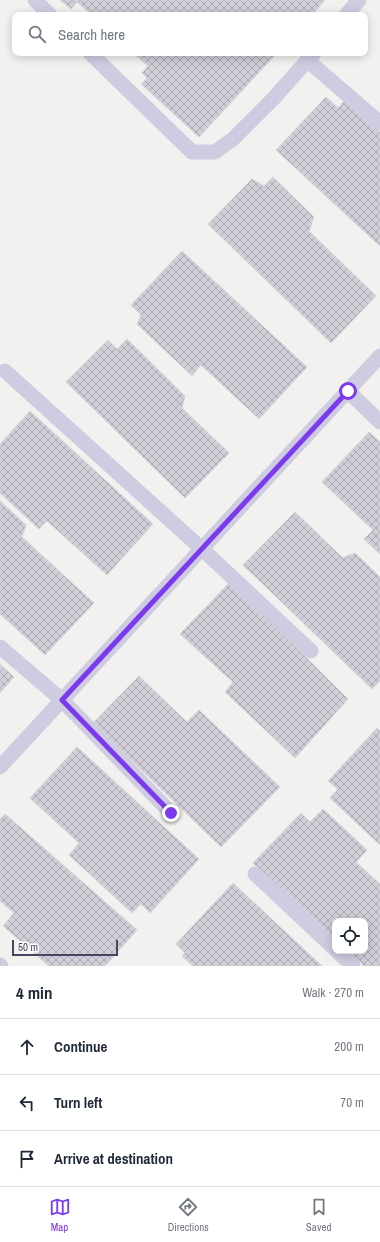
<!DOCTYPE html>
<meta charset="utf-8">
<style>
body{margin:0;font-family:"Archivo Narrow",sans-serif;background:#f2f2f3;color:#1f2937}
.controls{position:absolute;right:12px;bottom:12px;display:grid;overflow:hidden;border-radius:8px;box-shadow:0 2px 10px #0003}
.controls button{width:36px;height:36px;display:grid;place-items:center;padding:0;border:0;border-bottom:1px solid #e0e1e3;background:#fff;color:#1f2937;font:20px sans-serif}
.scale{position:absolute;left:12px;bottom:10px;width:106px;box-sizing:border-box;padding-left:4px;border:2px solid #48455e;border-top:0;font-size:11px;line-height:14px;white-space:nowrap;color:#48455e;-webkit-text-stroke:3px #fff;paint-order:stroke}
.stop{position:absolute;width:12px;height:12px;margin:-9px;border:3px solid #7c3aed;border-radius:50%;background:#fff}
.stop.end{background:#7c3aed;border-color:#fff;box-shadow:0 1px 4px #0008}
.list{margin:0;padding:0;list-style:none}
h2{display:flex;justify-content:space-between;align-items:center;height:52px;margin:0;padding:0 16px;font-size:17px}
h2 small{font-size:13px;font-weight:400;color:#747a83}
.list li{display:grid;grid-template-columns:26px 1fr auto;gap:12px;align-items:center;box-sizing:border-box;height:56px;padding:0 16px;border-top:1px solid #e0e1e3}
.list b{display:block;font-size:15px;white-space:nowrap}
.list em{font-size:13px;font-style:normal;color:#747a83}
.icon{flex:none;width:22px;height:22px;fill:none;stroke:currentColor;stroke-width:2;stroke-linecap:round;stroke-linejoin:round}
.map{position:relative;flex:none;width:380px;height:966px;overflow:hidden}
.search{position:absolute;background:#fff;box-shadow:0 2px 10px #0003;left:12px;right:12px;top:12px;height:44px;display:flex;align-items:center;gap:10px;box-sizing:border-box;padding:0 14px;border-radius:8px;color:#747a83;font-size:15px}
.sheet{height:220px;background:#fff}
nav{display:flex;justify-content:space-around;align-items:center;box-sizing:border-box;height:56px;border-top:1px solid #e0e1e3;background:#fff;font-size:11px;color:#747a83}
nav a{display:grid;justify-items:center;gap:2px}
nav .on{color:#7c3aed}
.map>svg:first-child{display:block}
.building{fill:url(#building-cross-hatch);stroke:#d5d2db}
.lines{fill:none;stroke-linecap:round;stroke-linejoin:round}
.minor{stroke:#cecce0;stroke-width:15}
.route{stroke:#7c3aed;stroke-width:5}
</style>
<div class="map">
<svg width="380" height="966" viewBox="0 0 380 966">
<defs>
<pattern id="building-cross-hatch" width="8" height="8" patternUnits="userSpaceOnUse"><rect width="8" height="8" fill="#d1ced7"/><path d="M0 0l8 8M0 8l8-8" fill="none" stroke="#aca9b2"/></pattern>
</defs>
<rect width="100%" height="100%" fill="#f2f1ef"/>
<!-- building -->
<path class="building" d="M60 0H325L312 15H92L77 2 71 9Z
M133 53H277L199 137 141 84 147 78 142 73 148 66Z
M326 97 338 108 345 100 380 132V246L276 150Z
M273 177 314 217 309 231 376 296 331 343 208 224 252 179 264 186Z
M182 251 307 367 259 419 201 365 192 376 137 324 141 315 131 305Z
M127 339 185 396 182 408 229 453 185 498 66 382 108 340 117 349Z
M30 411 153 524 107 575 47 521 39 529 0 493V444Z
M369 432 380 442V554L364 539 373 530 322 482Z
M0 501 26 525 22 537 94 603 45 655 0 614Z
M295 512 343 558 355 553 380 577V681L372 689 243 565Z
M230 582 348 699 295 758 225 692 233 682 180 634Z
M0 664 14 677 0 693Z
M139 676 187 722 199 710 280 787 221 847 93 723Z
M377 728 380 731V845L330 798 338 789 328 781Z
M77 747 199 859 150 913 141 904 132 913 69 855 79 843 30 798Z
M323 809 367 850 356 862 380 884V966H364L348 951H365V921H335V939L253 863 301 813 310 822Z
M5 814 137 930 105 966H49L3 926 14 913 0 901V819Z
M233 883 322 966H193L182 956 185 953 176 944Z"/>
<g class="lines">
<!-- minor -->
<path class="minor" d="M35 0 50 15
M346 15 359 0
M90 53 192 152H215L233 139 273 99 314 53
M307 60 380 123
M5 371 202 549 311 651
M348 391 380 422
M0 647 62 700 171 813
M0 767 380 356
M255 874 335 949
M337 951 353 966
M0 965 1 966"/>
</g>
<g class="lines">
<!-- route -->
<path class="route" d="M171 813 62 700 348 391"/>
</g>
</svg>
<div class="controls">
<button><svg class="icon" aria-label="locate" viewBox="0 0 24 24"><circle cx="12" cy="12" r="6"/><path d="M12 2v4M12 18v4M2 12h4M18 12h4"/></svg></button>
</div>
<div class="scale">50 m</div>
<div class="stop" style="left:348px;top:391px"></div>
<div class="stop end" style="left:171px;top:813px"></div>
<div class="search"><svg class="icon" aria-label="search" viewBox="0 0 24 24"><circle cx="10" cy="10" r="6"/><path d="M15 15l6 6"/></svg>Search here</div>
</div>
<section class="sheet">
<h2>4 min<small>Walk · 270 m</small></h2>
<ul class="list">
<li><svg class="icon" aria-label="ahead" viewBox="0 0 24 24"><path d="M12 20V5M6 11l6-6 6 6"/></svg><div><b>Continue</b></div><em>200 m</em></li>
<li><svg class="icon" aria-label="left" viewBox="0 0 24 24"><path d="M17 20v-9H6M10 6l-5 5 5 5"/></svg><div><b>Turn left</b></div><em>70 m</em></li>
<li><svg class="icon" aria-label="arrive" viewBox="0 0 24 24"><path d="M6 21V4h12l-3 4 3 4H6"/></svg><div><b>Arrive at destination</b></div></li>
</ul>
</section>
<nav>
<a class="on"><svg class="icon" aria-label="map" viewBox="0 0 24 24"><path d="M3 6l6-2 6 2 6-2v14l-6 2-6-2-6 2zM9 4v14M15 6v14"/></svg>Map</a>
<a><svg class="icon" aria-label="directions" viewBox="0 0 24 24"><path d="M12 3l9 9-9 9-9-9zM9 14v-3h6M13 9l2 2-2 2"/></svg>Directions</a>
<a><svg class="icon" aria-label="saved" viewBox="0 0 24 24"><path d="M7 4h10v16l-5-4-5 4z"/></svg>Saved</a>
</nav>
